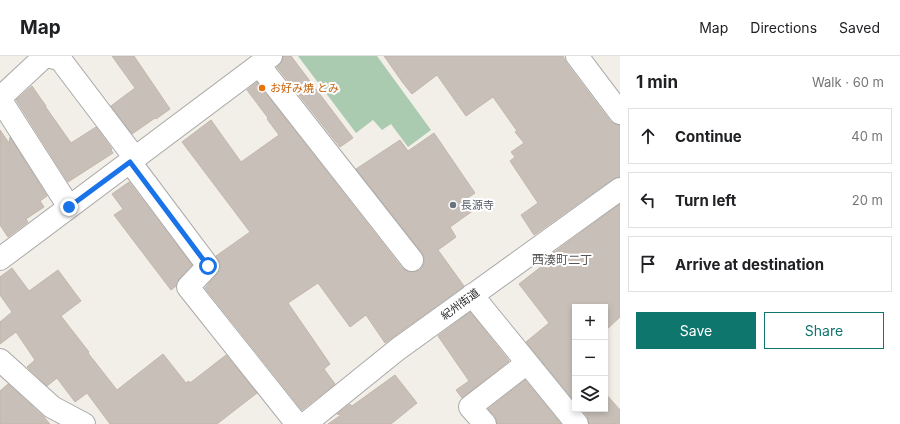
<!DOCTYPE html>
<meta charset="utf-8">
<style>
body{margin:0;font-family:Inter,"Noto Sans JP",sans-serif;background:#f2f2f2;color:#202124}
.controls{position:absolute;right:12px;bottom:12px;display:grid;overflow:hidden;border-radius:0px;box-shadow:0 2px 6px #0003}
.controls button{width:36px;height:36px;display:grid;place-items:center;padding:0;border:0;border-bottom:1px solid #e0e0e0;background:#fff;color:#202124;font:20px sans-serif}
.stop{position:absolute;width:12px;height:12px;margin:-9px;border:3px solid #1a73e8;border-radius:50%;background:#fff}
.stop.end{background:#1a73e8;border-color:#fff;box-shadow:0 1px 4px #0008}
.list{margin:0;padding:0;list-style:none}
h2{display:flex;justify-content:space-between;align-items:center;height:52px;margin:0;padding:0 16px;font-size:17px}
h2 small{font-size:13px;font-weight:400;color:#757577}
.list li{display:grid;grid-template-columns:26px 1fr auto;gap:12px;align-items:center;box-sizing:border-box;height:56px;margin:0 8px 8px;padding:0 8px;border:1px solid #e0e0e0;border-radius:0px}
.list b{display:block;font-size:15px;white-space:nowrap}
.list em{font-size:13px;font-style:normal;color:#757577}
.actions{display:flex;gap:8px;padding:12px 16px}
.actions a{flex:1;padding:9px 0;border:1px solid #0f766e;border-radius:0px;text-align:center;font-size:14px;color:#0f766e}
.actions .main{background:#0f766e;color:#fff}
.icon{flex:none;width:22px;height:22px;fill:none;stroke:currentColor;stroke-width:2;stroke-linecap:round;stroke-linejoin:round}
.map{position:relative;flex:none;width:620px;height:368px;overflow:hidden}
header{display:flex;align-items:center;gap:24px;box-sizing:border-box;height:56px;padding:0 20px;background:#fff;border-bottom:1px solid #e0e0e0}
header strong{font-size:19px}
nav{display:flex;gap:22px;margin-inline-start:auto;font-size:14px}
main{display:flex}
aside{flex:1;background:#fff}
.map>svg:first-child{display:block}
.cemetery{fill:#aacbaf}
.building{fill:#c7bfb8;stroke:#c4b6ab}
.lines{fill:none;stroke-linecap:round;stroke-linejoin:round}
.minor-casing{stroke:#a9a9a9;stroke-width:24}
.minor{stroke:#fff;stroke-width:22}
.route{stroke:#1a73e8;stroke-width:5}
.food-dot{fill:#e8710a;stroke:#fff;stroke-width:1.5}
.worship-dot{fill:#6b7280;stroke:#fff;stroke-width:1.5}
.labels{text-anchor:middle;stroke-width:4;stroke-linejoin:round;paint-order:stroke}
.food-label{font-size:11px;fill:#c56008;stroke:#fff;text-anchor:start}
.worship-label{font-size:11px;fill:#5b616d;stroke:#fff;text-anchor:start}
.street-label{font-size:11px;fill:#222;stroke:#fff}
.neighbourhood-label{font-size:12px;fill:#555;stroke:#fff}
</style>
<header>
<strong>Map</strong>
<nav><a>Map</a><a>Directions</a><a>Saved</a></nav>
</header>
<main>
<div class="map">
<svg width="620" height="368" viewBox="0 0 620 368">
<rect width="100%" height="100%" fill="#f2efe9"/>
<!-- cemetery -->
<path class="cemetery" d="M298 0H377L431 74 408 91 391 68 382 74 373 64 356 77Z"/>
<!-- building -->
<path class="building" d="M112 0H134L170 53 156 63 155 62 132 78 111 50 135 32Z
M283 0H291L353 82 340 91 277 11 282 5Z
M384 0H563L567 8 610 65 615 68 620 69V121L613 123 534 179 521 159 538 147 510 105 515 101 511 96 524 87 515 76 517 75 493 41 466 60 437 19 412 38 403 27Z
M257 26 402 212 407 215 414 216 420 214 424 208V202L422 197 356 113 400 84 408 95 434 77 475 137 466 143 474 154 450 171 456 181 438 194 464 230 385 287 366 259 350 271 318 227 288 247 330 308 324 313 335 328 302 354 205 232 220 214V207L216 200 250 176 182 86 211 64 241 106 279 79 267 63 268 62 247 34Z
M32 30 46 50H45L71 87 96 71 112 93 111 94 113 97 68 126 16 44Z
M0 74 9 87 10 81 47 140 40 145 44 151 26 163 28 166 8 181 0 169Z
M129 126 192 209 179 223 176 230 171 234 114 159 123 153 112 138Z
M620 148V261L605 275V251H575V346L526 286 549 267 519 228 551 203 549 200Z
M12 212 29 235 58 214 81 245 61 260 89 296 88 297 117 334 163 298 186 327 189 325 190 327 226 299 257 337 217 368H110L87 337 75 346 57 322 47 330 27 311 35 304 16 276 0 288V266L12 256 0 239V221Z
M470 256 509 305 462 342 456 334 469 325 438 280Z
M395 319 417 347 391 368H328L341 359 337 358 350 348 352 350Z
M525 324 561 368H497L495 360 488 353Z
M8 328 44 361 50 368H0V335Z
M605 337 620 354V368H589L587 360 581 353H605Z"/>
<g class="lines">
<defs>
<path id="minor" d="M577 0 620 57
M259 9 412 204
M0 42 45 0 60 3 135 102
M0 43 69 151
M130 106 208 210 188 231 297 368
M0 203 271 0
M472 239 577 368
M0 304 52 351 84 368
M305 368 398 293 620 133
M485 368 470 351 527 307"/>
</defs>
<!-- minor casing -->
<use href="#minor" class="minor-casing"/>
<!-- minor -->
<use href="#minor" class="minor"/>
</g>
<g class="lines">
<!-- route -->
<path class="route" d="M69 151 130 106 208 210"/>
</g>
<!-- markers -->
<circle class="food-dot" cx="262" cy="32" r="4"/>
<circle class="worship-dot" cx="453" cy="149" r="4"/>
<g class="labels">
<!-- food labels -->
<g class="food-label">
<text x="270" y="36">お好み焼 とみ</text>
</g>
<!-- worship labels -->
<g class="worship-label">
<text x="461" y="153">長源寺</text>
</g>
<!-- street labels -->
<g class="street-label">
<text transform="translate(460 248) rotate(-36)" y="4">紀州街道</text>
</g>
<!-- neighbourhood labels -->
<g class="neighbourhood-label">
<text x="562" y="208">西湊町二丁</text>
</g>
</g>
</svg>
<div class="controls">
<button>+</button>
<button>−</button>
<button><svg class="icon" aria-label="layers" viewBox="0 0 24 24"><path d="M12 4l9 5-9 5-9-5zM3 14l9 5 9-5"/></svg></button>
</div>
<div class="stop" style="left:208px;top:210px"></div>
<div class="stop end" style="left:69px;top:151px"></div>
</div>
<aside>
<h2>1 min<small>Walk · 60 m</small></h2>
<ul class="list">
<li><svg class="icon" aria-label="ahead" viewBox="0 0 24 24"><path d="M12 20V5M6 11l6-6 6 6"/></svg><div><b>Continue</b></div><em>40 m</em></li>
<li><svg class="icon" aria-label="left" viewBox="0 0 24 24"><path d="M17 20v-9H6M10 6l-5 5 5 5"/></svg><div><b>Turn left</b></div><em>20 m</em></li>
<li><svg class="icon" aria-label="arrive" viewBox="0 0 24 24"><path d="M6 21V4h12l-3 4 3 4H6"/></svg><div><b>Arrive at destination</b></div></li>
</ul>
<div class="actions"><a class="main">Save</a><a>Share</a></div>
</aside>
</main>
